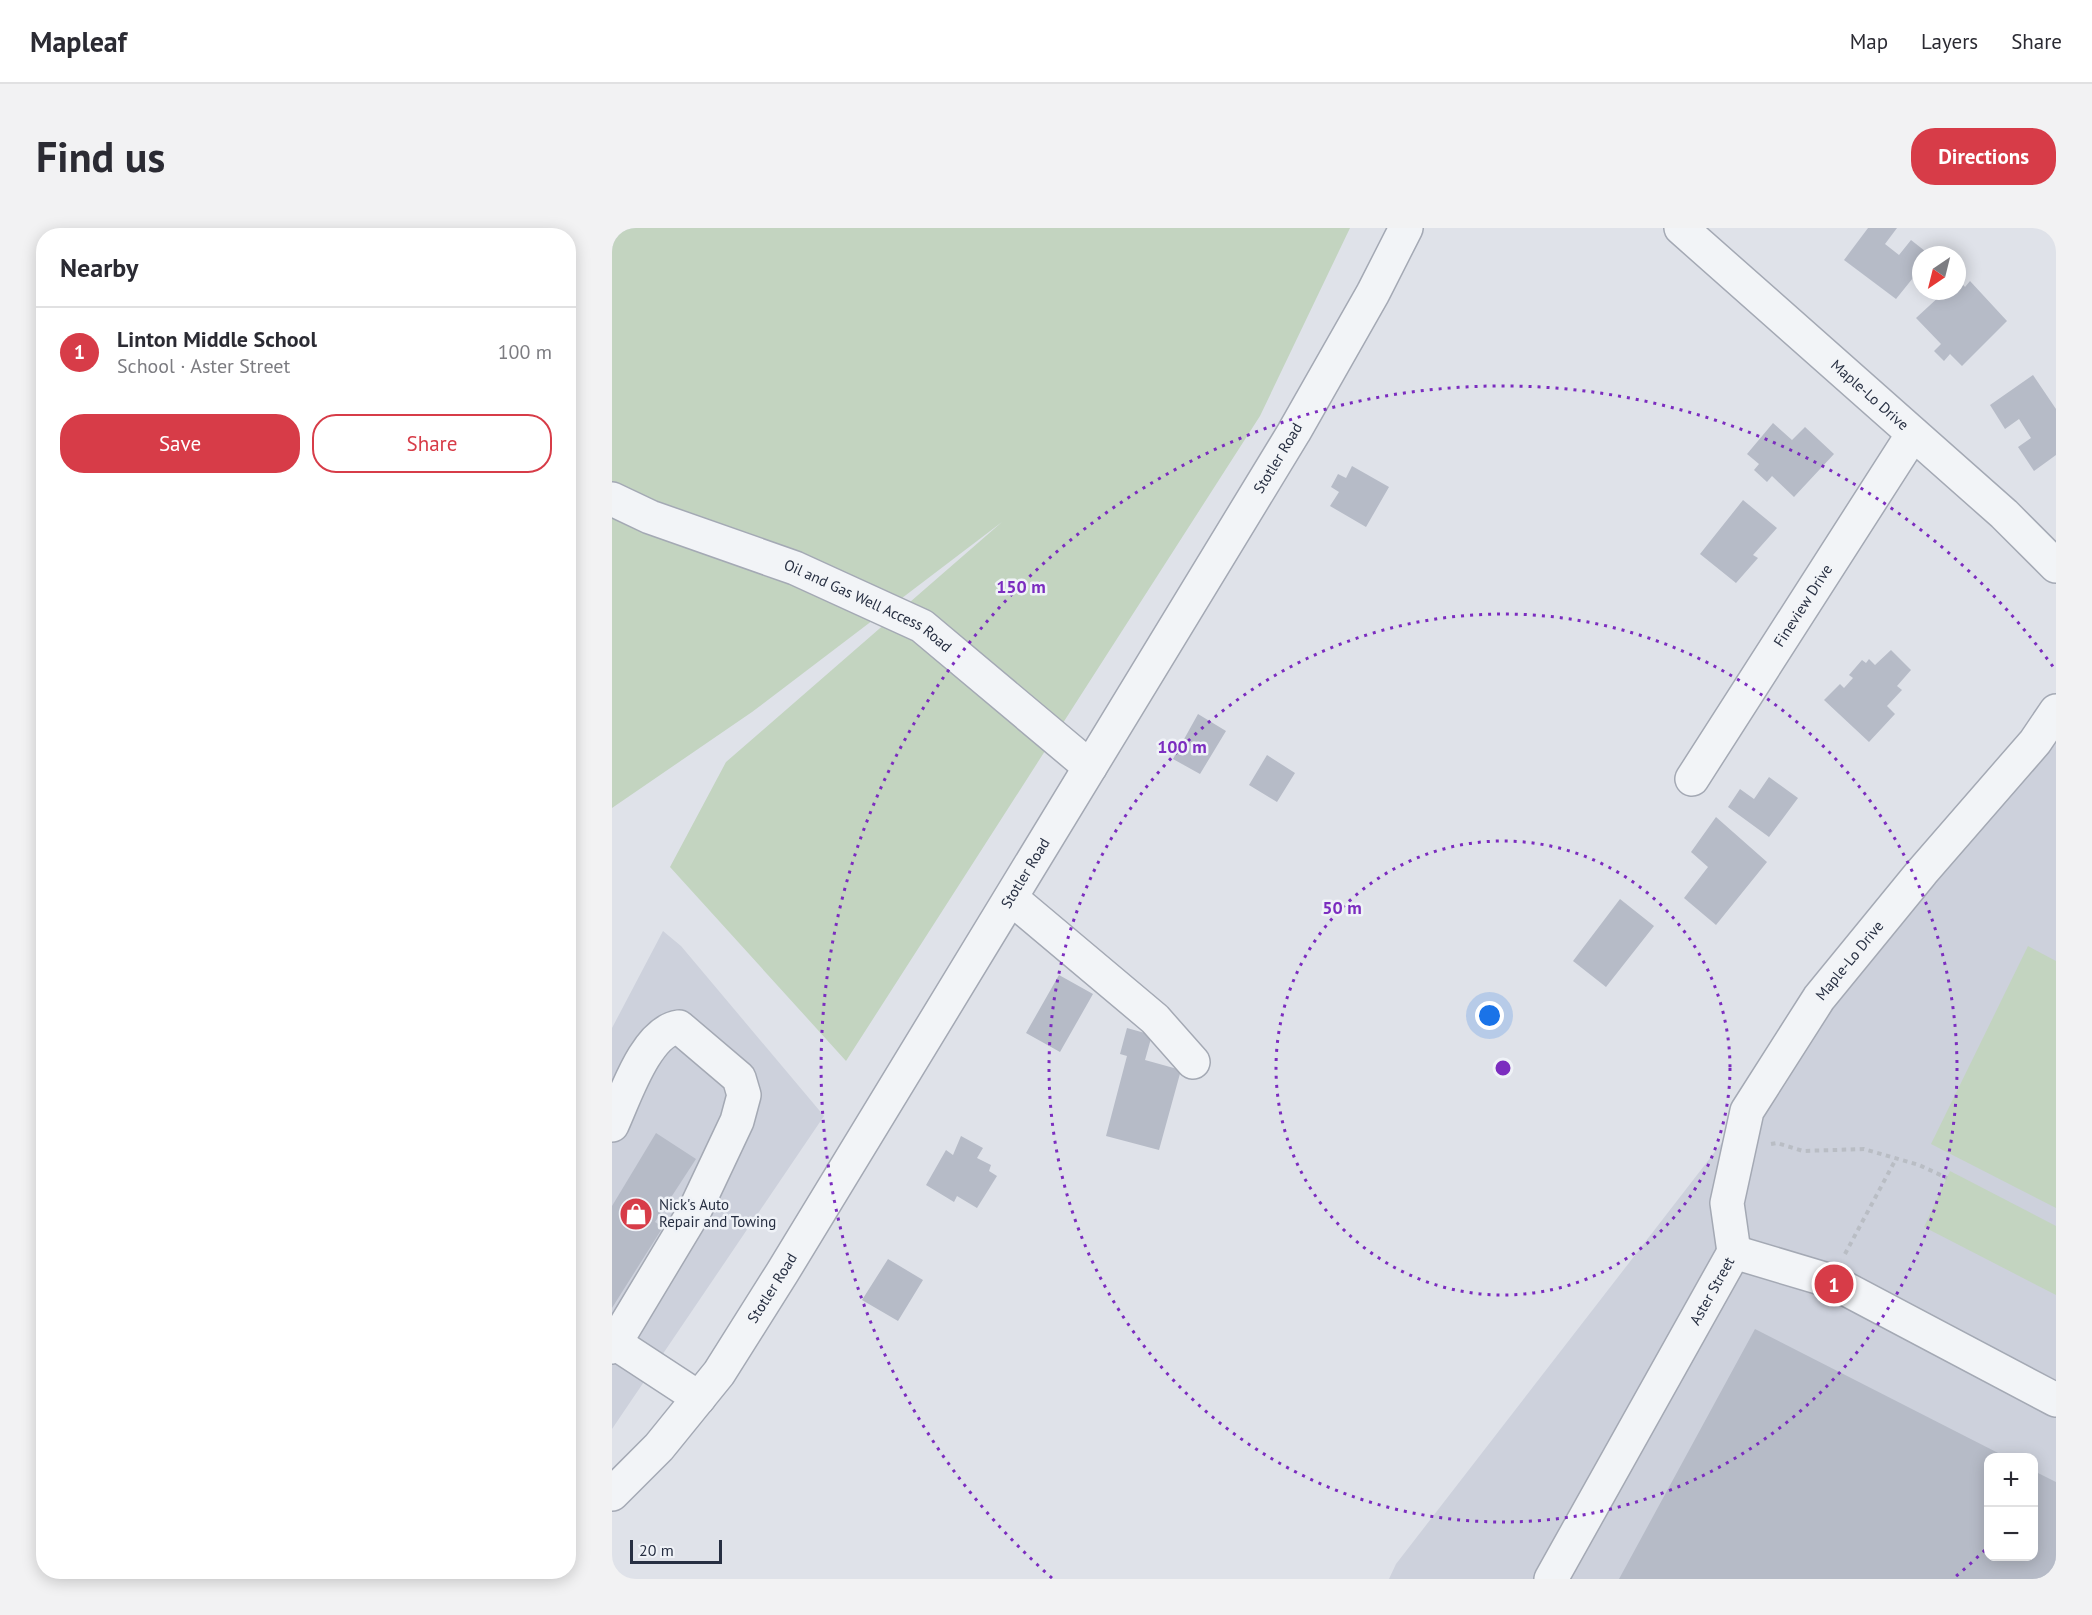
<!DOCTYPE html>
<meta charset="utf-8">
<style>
body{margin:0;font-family:"PT Sans",sans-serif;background:#f2f2f3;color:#2b2b33}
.controls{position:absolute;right:18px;bottom:18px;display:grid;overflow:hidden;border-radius:12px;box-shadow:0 3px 15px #0003}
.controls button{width:54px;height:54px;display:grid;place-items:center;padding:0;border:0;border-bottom:2px solid #e1e1e2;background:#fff;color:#2b2b33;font:30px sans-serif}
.compass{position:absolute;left:1300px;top:18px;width:54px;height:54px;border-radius:50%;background:#fff;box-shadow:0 3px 15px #0003;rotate:215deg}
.scale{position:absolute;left:18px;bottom:15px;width:92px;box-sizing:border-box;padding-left:6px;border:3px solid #272f42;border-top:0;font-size:16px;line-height:21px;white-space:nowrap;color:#272f42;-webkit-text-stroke:4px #eff2f7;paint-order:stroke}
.you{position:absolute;left:878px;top:788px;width:21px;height:21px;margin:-15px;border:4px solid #fff;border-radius:50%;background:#1a73e8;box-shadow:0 0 0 9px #1a73e833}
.badge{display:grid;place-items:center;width:39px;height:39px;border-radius:50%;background:#d73c48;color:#fff;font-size:20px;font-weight:700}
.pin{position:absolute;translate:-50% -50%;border:3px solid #fff;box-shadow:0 2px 6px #0006}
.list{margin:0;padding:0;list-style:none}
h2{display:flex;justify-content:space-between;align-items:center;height:78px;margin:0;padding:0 24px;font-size:26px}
h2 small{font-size:20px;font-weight:400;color:#7c7c81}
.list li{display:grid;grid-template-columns:39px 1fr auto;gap:18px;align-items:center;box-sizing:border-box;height:90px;padding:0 24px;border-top:2px solid #e1e1e2}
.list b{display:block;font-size:22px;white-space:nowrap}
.list p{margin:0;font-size:20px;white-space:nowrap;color:#7c7c81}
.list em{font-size:20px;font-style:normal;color:#7c7c81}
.actions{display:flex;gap:12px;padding:18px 24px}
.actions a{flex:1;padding:14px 0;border:2px solid #d73c48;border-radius:24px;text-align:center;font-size:21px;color:#d73c48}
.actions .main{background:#d73c48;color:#fff}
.map{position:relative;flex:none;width:1444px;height:1351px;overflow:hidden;border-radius:24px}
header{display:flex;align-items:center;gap:36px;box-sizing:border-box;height:84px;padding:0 30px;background:#fff;border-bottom:2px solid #e1e1e2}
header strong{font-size:28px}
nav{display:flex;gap:33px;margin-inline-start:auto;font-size:21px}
.intro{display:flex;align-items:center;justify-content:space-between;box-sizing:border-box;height:144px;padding:0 36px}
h1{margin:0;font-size:42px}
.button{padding:15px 27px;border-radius:24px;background:#d73c48;color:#fff;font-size:21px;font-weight:700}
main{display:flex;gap:36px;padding:0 36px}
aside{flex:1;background:#fff;border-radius:24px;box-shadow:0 3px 15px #0003}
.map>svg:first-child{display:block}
.built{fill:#cdd1dc;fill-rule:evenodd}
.green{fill:#c3d4c0}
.building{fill:#b6bbc7}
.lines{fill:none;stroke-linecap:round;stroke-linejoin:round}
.minor-casing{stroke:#a4a9b4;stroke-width:36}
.path{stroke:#b9bdc4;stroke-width:4;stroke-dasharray:4.5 4.5;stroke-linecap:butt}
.minor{stroke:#f2f4f7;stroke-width:33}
.ring{fill:none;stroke:#7b2cbf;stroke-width:3;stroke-dasharray:3 6}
.labels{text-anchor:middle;stroke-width:5;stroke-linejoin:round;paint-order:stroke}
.street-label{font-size:15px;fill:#272f42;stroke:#eff2f7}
.poi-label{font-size:15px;fill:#272f42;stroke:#eff2f7;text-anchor:start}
.centre{fill:#7b2cbf;stroke:#eff2f7;stroke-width:3}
.ring-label{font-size:18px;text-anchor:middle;font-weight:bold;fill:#7b2cbf;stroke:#eff2f7;stroke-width:5;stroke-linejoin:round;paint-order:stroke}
</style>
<header>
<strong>Mapleaf</strong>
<nav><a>Map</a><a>Layers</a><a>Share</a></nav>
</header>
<div class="intro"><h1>Find us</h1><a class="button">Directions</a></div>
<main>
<aside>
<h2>Nearby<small></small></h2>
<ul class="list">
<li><span class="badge">1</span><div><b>Linton Middle School</b><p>School · Aster Street</p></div><em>100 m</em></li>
</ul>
<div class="actions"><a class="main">Save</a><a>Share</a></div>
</aside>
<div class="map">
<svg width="1444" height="1351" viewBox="0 0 1444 1351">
<rect width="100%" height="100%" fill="#dfe2e9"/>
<!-- built -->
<path class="built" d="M1444 483V1351H777L784 1336ZM1376 1230H1422V1328H1376Z
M51 703 69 718 212 888 0 1201V800Z"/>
<!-- green -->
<path class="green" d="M0 0H738L648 188 234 833 58 639 114 534 390 294 140 484 0 580Z
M1416 718 1444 733V980L1319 916Z
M1338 943 1444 998V1067L1312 999Z"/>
<!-- building -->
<path class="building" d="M1256 0H1285L1273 16 1287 27 1299 12 1318 27H1309V40L1284 71 1232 32Z
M1345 50 1353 59 1358 53 1395 93 1350 138 1338 126 1332 133 1322 123 1329 116 1304 90 1330 66 1327 63H1345Z
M1421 147 1444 181V227L1422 243 1406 219 1419 210 1407 191 1393 201 1378 177Z
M1161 195 1180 212 1193 199 1222 226 1182 269 1160 248 1155 254 1142 242 1147 236 1135 226Z
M740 238 777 259 754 299 718 278 727 264 719 259 726 246 734 250Z
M1131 272 1165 300 1141 327 1146 330 1124 355 1088 326Z
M1279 422 1299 442 1285 458 1290 462 1275 478 1283 486 1257 514 1212 472 1228 456 1232 460 1241 450 1237 447 1250 432 1254 435 1257 431 1263 437Z
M586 486 614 503 588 546 561 531Z
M655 527 683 545 665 574 637 557Z
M1157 549 1186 570 1157 609 1116 579 1128 561 1142 571Z
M1104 589 1155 634 1104 697 1072 670 1096 639 1079 624Z
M1008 671 1042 698 994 759 961 733Z
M447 747 481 766 448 824 414 805Z
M515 800 540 807 533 832 569 842 547 922 494 908 515 828 508 826Z
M44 905 84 931 43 994 51 999 0 1080V978Z
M349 908 371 920 365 930 379 937 377 943 385 948 365 980 345 968 342 974 314 957 334 922 341 927Z
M276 1031 311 1052 286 1093 250 1072Z
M1143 1101 1396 1230H1376V1328H1422V1243L1444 1254V1351H1007Z"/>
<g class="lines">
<defs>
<g id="minor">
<path id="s1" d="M1069 0 1392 286 1444 338"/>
<path id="s2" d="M0 271 38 289 183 340 310 398 478 539"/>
<path id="s3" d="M1080 551 1301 206"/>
<path d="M399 670 543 791 581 834"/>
<path d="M0 897C13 869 34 803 67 799L127 850 132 867 125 893 83 982 3 1115 0 1113"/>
<path id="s4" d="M1122 1024 1115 975 1135 883 1207 770 1310 644 1423 514 1444 483"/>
<path d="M0 1119 3 1115 87 1170"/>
<path id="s5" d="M0 1266 47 1219 107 1145 170 1045 682 204 761 65 794 0"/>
<path id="s6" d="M939 1351 1122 1024 1219 1053 1444 1172"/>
</g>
</defs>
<!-- minor casing -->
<use href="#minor" class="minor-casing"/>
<!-- path -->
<path class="path" d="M1159 916 1165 915 1191 923 1252 921 1307 937 1335 950
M1233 1026 1285 929"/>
<!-- minor -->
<use href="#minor" class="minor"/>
</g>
<!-- distance rings -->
<g class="ring">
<circle cx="891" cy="840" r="227"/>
<circle cx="891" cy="840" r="454"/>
<path d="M1373 1322A681 681 0 0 1 1342 1350M440 1350A681 681 0 1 1 1442 440"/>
</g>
<!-- icons -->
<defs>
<symbol id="shop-disc" viewBox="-11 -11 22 22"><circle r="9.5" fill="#d73c48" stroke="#eff2f7"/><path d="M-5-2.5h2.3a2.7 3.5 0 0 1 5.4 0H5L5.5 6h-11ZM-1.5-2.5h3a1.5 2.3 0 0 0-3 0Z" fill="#fff"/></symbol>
</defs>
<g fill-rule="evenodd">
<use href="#shop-disc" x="5" y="967" width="38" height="38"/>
</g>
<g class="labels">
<!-- street labels -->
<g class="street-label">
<text dy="5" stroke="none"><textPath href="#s1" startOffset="252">Maple-Lo Drive</textPath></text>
<text dy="5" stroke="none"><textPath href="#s5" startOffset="1234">Stotler Road</textPath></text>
<text dy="5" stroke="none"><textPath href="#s3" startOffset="206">Fineview Drive</textPath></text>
<text dy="5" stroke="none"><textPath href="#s2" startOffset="278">Oil and Gas Well Access Road</textPath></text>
<text dy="5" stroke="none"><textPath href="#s5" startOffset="748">Stotler Road</textPath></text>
<text dy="5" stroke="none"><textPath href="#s4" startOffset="326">Maple-Lo Drive</textPath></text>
<text dy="5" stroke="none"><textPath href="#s5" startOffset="262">Stotler Road</textPath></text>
<text dy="5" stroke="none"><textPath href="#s6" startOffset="330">Aster Street</textPath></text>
</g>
<!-- poi labels -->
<g class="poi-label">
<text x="47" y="982">Nick's Auto<tspan x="47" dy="17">Repair and Towing</tspan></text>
</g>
</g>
<circle cx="891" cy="840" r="9" class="centre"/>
<g class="ring-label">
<text x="409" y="365">150 m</text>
<text x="570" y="525">100 m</text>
<text x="730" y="686">50 m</text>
</g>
</svg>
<div class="controls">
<button>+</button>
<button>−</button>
</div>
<svg class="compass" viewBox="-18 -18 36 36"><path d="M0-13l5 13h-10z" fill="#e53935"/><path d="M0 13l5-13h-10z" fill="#7c7c81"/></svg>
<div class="scale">20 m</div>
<div class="you"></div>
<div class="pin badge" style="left:1222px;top:1056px">1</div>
</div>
</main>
